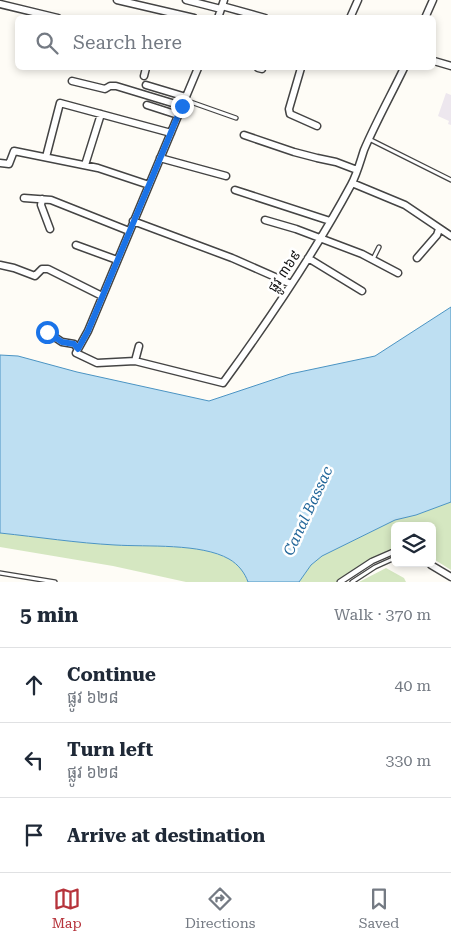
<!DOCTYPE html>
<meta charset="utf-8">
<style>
body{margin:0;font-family:"Roboto Serif","Noto Sans Khmer",serif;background:#f6f6f7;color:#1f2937}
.controls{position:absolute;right:15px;bottom:15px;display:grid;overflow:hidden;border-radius:8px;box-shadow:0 2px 8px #0003}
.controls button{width:45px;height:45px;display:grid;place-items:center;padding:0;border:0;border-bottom:1px solid #e0e1e3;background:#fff;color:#1f2937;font:25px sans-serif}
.stop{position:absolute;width:15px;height:15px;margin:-11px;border:4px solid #1a73e8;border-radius:50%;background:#fff}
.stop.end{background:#1a73e8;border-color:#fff;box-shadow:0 1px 5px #0008}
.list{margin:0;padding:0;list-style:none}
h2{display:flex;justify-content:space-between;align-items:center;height:65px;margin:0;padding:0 20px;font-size:21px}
h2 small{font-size:16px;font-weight:400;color:#747a83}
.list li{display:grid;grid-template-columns:32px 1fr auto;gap:15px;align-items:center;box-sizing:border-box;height:75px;padding:0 20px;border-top:1px solid #e0e1e3}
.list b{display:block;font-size:19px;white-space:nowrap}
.list p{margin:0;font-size:16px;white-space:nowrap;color:#747a83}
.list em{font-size:16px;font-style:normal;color:#747a83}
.icon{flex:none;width:28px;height:28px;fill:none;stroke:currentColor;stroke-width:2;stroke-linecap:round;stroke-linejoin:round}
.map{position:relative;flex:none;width:451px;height:582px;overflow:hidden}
.search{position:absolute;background:#fff;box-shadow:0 2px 8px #0003;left:15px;right:15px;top:15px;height:55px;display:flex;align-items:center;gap:12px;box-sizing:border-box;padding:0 18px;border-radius:8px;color:#747a83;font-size:19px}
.sheet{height:290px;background:#fff}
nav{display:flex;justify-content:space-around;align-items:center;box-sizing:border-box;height:70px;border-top:1px solid #e0e1e3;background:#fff;font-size:14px;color:#747a83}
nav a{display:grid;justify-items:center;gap:2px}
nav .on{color:#b6333b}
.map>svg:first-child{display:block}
.industrial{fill:#ede7ee}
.green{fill:#d5e7c1}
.water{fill:#bedff2;stroke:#4b94c3}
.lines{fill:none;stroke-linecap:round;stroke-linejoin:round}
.service-casing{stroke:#444;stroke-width:5.5}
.pedestrian-casing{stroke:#444;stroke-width:7}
.minor-casing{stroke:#444;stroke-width:9}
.service{stroke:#fff;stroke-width:3}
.pedestrian{stroke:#fff;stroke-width:4.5}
.minor{stroke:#fff;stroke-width:6}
.route{stroke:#1a73e8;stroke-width:6}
.labels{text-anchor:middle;stroke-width:5;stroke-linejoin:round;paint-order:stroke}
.street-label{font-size:14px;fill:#111;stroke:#fff}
.water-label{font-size:15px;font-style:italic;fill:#23679a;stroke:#fff}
</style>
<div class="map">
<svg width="451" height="582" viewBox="0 0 451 582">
<rect width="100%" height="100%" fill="#fefcf6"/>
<!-- industrial -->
<path class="industrial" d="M446 93 451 95V125L448 124 449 121 438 116Z"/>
<!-- green -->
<path class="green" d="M451 502V570L432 558V526H395V551L372 561 340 582H299L311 565 322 556 395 520 416 515Z
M0 533C38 537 77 543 115 545 147 547 201 543 229 559 238 564 245 573 248 582H186L113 566 0 547Z
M386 568 404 578 406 582H359Z"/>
<!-- water -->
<path class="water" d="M451 307V502L416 515 395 520 322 556 311 565 299 582H248C245 573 238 564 229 559 201 543 147 547 115 545 77 543 38 537 0 533V355L18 356 77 372 209 401 290 374 375 356Z"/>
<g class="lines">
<defs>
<path id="service" d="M185 100 236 118
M369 139 451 180
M373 259 379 247
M0 573 55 582
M352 582 375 567 395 558"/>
<path id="pedestrian" d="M340 582 372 561 395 551"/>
<path id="minor" d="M117 0 194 18
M186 0 221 9
M0 4 58 18
M222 6 265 18
M218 18 224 0
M350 18 358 0
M425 18 433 0
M434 61 451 66
M258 68 262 69
M301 68 289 109 290 114 317 126
M144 76 146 68
M72 81 105 89 110 86H116L182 106
M146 85 186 97
M147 105 178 115
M244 135 294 152 317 158 336 162 357 170
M46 157 60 103 171 133
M160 158 226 176
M0 163 9 164 14 151 98 168 149 185
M85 165 101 114
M352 183 405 205 451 236
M235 190 330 221
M24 198 51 200 129 231
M42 199 41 205 50 229
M265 220 296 229 362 254 398 273
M133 221 232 258 291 284
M76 245 117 260
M308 258 362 291
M417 258 437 235 439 229
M0 265 14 268 35 276 42 269H48L102 296
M47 332 62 342 74 344 78 349
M78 349 76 353 97 363 135 361 223 383C269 320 314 254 351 185 357 174 360 162 364 150 376 122 391 95 404 68
M78 349 88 331 198 68
M135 361 139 346
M431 565 451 577"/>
</defs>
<!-- service casing -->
<use href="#service" class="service-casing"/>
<!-- pedestrian casing -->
<use href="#pedestrian" class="pedestrian-casing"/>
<!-- minor casing -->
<use href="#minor" class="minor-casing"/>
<!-- service -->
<use href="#service" class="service"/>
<!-- pedestrian -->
<use href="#pedestrian" class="pedestrian"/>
<!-- minor -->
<use href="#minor" class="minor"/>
</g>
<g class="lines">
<!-- route -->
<path class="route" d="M47 332 62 342 74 344 78 349 88 331 182 106"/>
</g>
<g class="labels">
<!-- street labels -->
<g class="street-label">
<text transform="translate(284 271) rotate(-56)" y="5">ផ្លូវ ៣៦៩</text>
</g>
<!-- water labels -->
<g class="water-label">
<text transform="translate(308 511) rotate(-65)" y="5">Canal Bassac</text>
</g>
</g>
</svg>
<div class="controls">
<button><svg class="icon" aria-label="layers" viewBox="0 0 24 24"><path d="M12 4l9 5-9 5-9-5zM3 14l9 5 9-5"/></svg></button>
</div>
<div class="stop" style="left:47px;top:332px"></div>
<div class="stop end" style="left:182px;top:106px"></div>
<div class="search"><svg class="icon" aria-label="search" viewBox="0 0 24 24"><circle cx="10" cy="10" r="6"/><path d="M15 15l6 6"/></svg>Search here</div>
</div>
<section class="sheet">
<h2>5 min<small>Walk · 370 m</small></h2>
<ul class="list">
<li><svg class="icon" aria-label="ahead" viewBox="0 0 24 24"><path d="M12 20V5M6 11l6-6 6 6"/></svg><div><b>Continue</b><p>ផ្លូវ ៦២៨</p></div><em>40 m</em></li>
<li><svg class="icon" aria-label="left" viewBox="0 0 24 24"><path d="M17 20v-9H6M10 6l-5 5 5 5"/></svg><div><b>Turn left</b><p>ផ្លូវ ៦២៨</p></div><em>330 m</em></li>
<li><svg class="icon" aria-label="arrive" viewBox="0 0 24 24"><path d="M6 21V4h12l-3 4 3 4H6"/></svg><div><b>Arrive at destination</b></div></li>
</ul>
</section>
<nav>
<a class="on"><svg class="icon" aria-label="map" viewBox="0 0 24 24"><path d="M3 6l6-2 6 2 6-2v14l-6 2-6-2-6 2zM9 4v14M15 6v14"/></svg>Map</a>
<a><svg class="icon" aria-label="directions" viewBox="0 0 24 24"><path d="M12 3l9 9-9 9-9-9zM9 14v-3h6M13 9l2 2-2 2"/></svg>Directions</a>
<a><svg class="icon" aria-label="saved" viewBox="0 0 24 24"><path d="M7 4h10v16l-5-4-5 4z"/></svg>Saved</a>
</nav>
